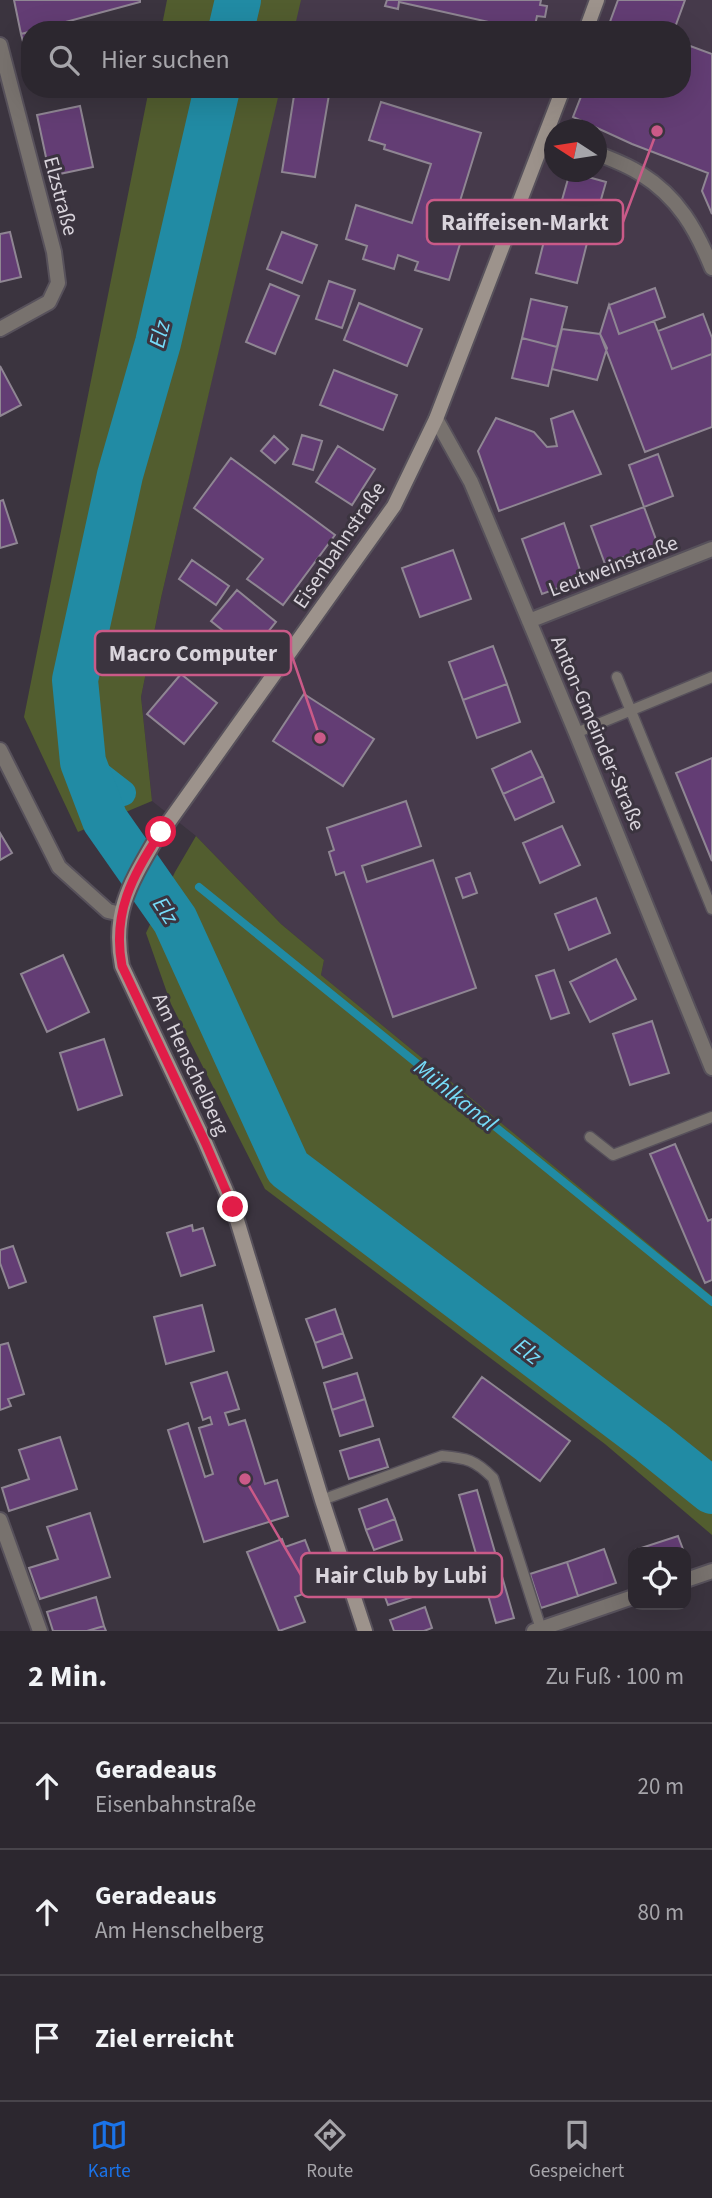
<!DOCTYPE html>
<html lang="de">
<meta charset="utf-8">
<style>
body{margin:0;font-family:"Source Sans 3",sans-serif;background:#38333b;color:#f1f3f6}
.controls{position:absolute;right:21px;bottom:21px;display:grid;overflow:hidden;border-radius:14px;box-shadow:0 7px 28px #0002}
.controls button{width:63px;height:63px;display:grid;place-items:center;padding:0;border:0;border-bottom:2px solid #48444b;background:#2c272f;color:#f1f3f6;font:35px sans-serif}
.compass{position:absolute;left:544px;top:119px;width:63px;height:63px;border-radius:50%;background:#2c272f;box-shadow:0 7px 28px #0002;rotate:282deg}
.stop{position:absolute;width:21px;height:21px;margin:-16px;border:5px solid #e11d48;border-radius:50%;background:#fff}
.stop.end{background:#e11d48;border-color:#fff;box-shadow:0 2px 7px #0008}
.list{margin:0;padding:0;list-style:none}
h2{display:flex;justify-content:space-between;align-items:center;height:91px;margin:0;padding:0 28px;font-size:30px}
h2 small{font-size:23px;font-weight:400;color:#a6a5aa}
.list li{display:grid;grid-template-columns:46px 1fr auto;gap:21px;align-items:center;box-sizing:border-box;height:126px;padding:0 28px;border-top:2px solid #48444b}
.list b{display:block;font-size:26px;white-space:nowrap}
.list p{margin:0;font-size:23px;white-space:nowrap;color:#a6a5aa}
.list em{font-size:23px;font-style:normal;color:#a6a5aa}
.icon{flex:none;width:38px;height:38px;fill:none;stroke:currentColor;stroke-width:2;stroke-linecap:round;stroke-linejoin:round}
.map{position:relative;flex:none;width:712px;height:1631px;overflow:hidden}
.search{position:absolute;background:#2c272f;box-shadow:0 7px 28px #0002;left:21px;right:21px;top:21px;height:77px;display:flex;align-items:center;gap:18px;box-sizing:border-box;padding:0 24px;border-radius:28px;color:#a6a5aa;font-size:26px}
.sheet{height:469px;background:#2c272f}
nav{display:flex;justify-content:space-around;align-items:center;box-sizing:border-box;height:98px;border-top:2px solid #48444b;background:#2c272f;font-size:19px;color:#a6a5aa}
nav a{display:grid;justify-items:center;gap:4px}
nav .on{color:#1a73e8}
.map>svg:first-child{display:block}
.built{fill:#463a4b;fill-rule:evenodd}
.green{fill:#525d2f}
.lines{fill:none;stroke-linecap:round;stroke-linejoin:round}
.stream{stroke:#218ba4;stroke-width:8}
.canal{stroke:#218ba4;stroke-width:26}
.river{stroke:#218ba4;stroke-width:46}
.building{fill:#633d74;stroke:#8f8693;stroke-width:2}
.service-casing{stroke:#57515b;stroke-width:13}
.minor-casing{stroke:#57515b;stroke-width:18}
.secondary-casing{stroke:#57515b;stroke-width:18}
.service{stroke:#78726e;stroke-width:10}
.minor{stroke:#78726e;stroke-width:14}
.secondary{stroke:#9d938c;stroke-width:14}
.route{stroke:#e11d48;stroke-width:9}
.labels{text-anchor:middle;stroke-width:6;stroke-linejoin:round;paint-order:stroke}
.street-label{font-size:21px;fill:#d9d4dc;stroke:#3b343f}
.water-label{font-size:23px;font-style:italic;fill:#77dcf9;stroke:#3b343f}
.leader{fill:none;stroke:#ca5a88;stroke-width:2.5}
.callout-dot{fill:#ca5a88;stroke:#3b343f;stroke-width:2.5}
.callout{fill:#3b343f;stroke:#ca5a88;stroke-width:2.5}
.callout-label{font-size:23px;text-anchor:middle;font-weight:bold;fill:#d9d4dc}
</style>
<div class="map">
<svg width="712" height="1631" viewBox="0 0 712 1631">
<rect width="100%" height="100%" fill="#3b343f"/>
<!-- built -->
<path class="built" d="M300 0H712V1296L321 975 324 960 281 924 196 836 152 801 141 697 161 598 279 89H682V30H293ZM554 130H596V172H554Z"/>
<!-- green -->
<path class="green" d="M167 0H301L294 30H161Z
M149 89H280L161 598 141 697 152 801 78 832 24 717Z
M196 836 281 924 324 960 321 975 712 1296V1535L605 1444 265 1189 171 1004 146 933 175 872Z"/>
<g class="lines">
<!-- stream -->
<path class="stream" d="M199 887 712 1302"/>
<!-- canal -->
<path class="canal" d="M83 762 123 793"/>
<!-- river -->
<path class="river" d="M231 30 238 0
M217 89 158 343 120 475 75 680 83 762 105 820 175 920 288 1168 651 1442 712 1491"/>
</g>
<!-- building -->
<path class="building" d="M14 0H140V2L21 34Z
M387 0H541L540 5 547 6 545 17 537 16 534 30H525L399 2 398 9 385 6Z
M618 0H685L674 30H607Z
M30 32V68L21 34Z
M682 43 712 54V214L702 191 708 173 632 144 573 117 584 89H682Z
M295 89H330L315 177 282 172Z
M381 102 481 133 448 240 460 244 449 280 415 270 418 262 398 255 394 269 363 259 367 246 346 239 356 205 412 223 431 164 384 149 385 145 369 140Z
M80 106 93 167 50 176 37 115Z
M570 172 606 182 596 217 560 207Z
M547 229 588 239 577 283 536 273Z
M10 232 21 277 0 282V234Z
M282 232 317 245 302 283 267 269Z
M329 281 355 290 342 328 316 319Z
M270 284 299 296 275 354 246 342Z
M655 288 665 317 619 334 609 305Z
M531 299 567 307 557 347 522 338Z
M359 303 422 329 407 366 344 340Z
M609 305 619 334 654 321 672 369 712 354V427L645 452 600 334Z
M703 314 712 338V354L672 369 658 331Z
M562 329 600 334 607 348 597 380 552 369Z
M522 338 557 347 548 386 512 378Z
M0 366 21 405 0 416Z
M334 370 397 395 383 430 320 405Z
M573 411 601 474 499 511 478 451 496 418 534 432 547 447 557 446 551 419Z
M302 435 322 441 313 470 293 464Z
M274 436 288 449 275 463 261 451Z
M338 446 375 469 352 505 316 482Z
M658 454 673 496 644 507 629 465Z
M231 458 335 535 283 605 247 579 263 559 194 508Z
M3 500 17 543 0 548V501Z
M644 507 658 545 605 564 591 526Z
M564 523 583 579 542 594 522 539Z
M453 550 471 599 420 617 402 568Z
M192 560 229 586 216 605 179 579Z
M237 590 276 622 251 653 211 621Z
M493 646 507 684 463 700 449 662Z
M181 674 217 703 184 744 147 714Z
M507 684 520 722 477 738 463 700Z
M304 694 374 739 343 786 273 741Z
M531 751 543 776 503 794 492 769Z
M712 758V861L676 773Z
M543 776 554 802 515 820 503 794Z
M406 801 421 846 362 866 367 882 433 860 476 988 393 1017 344 872 336 875 329 852 334 850 327 828Z
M562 826 580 865 540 883 523 843Z
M0 833 12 853 0 860Z
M470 873 477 893 463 898 456 878Z
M596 898 610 933 569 950 555 914Z
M63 955 89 1012 47 1032 21 974Z
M616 959 636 999 590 1022 570 982Z
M554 970 569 1013 551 1019 536 976Z
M652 1021 669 1073 630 1085 613 1034Z
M104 1039 122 1095 78 1110 60 1053Z
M675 1144 708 1221 712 1219V1280L705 1283 650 1154Z
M192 1225 193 1231 203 1228 215 1265 181 1276 167 1233Z
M13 1246 26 1282 9 1288 0 1263V1250Z
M202 1305 214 1351 166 1364 154 1317Z
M335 1309 343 1333 315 1343 306 1319Z
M343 1333 352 1358 323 1368 315 1343Z
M8 1343 24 1394 8 1399 11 1406 0 1410V1345Z
M227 1372 239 1409 225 1413 229 1425 245 1420 265 1484 277 1480 288 1516 204 1542 168 1430 188 1423 205 1477 213 1474 199 1428 212 1424 210 1417 203 1420 191 1383Z
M357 1373 365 1399 332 1410 324 1383Z
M482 1377 570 1441 540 1481 453 1417Z
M365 1399 373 1426 340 1436 332 1410Z
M60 1437 77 1489 9 1511 2 1488 29 1479 19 1450Z
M379 1439 388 1467 349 1479 340 1451Z
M477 1490 514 1618 496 1623 459 1495Z
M387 1499 395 1519 366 1530 359 1509Z
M90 1513 110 1577 40 1599 29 1568 58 1559 47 1527Z
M395 1519 402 1540 374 1550 366 1530Z
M678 1536 684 1552H635V1550Z
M282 1539 285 1547 305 1540 323 1586 295 1597 305 1622 279 1631 247 1552Z
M604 1549 616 1583 578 1596 567 1562Z
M567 1562 578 1596 541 1608 530 1574Z
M412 1575 418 1595 388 1605 381 1586Z
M96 1597 104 1626 87 1631H53L47 1612Z
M425 1607 432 1628 424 1631H394L390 1620Z
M104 1626 106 1631H87Z"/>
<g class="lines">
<defs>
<path id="service" d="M617 677 712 909
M576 733 712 677
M590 1137 613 1155 712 1117
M322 1500 442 1456C467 1458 475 1460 493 1478L541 1629"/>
<path id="minor" d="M0 45 54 252 58 283 49 302 0 329
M596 153C611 159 628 165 641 174 678 197 696 229 712 268
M436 419 471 482 576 733 712 1068
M529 621 712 549
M0 750 59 867 108 911 121 914
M0 1520 40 1631
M686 1580 712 1571
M534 1631 633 1597"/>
<path id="secondary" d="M586 30 597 0
M365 1631 322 1500 233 1207 205 1142 122 966C112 915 128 887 153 844L394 506 436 419 563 89"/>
</defs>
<!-- service casing -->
<use href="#service" class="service-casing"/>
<!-- minor casing -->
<use href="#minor" class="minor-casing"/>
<!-- secondary casing -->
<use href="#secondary" class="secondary-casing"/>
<!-- service -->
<use href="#service" class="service"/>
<!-- minor -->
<use href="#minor" class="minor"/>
<!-- secondary -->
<use href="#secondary" class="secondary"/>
</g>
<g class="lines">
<!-- route -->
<path class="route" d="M161 832C132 875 112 914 122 966L205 1142 233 1207"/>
</g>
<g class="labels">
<!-- street labels -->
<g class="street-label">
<text transform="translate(61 196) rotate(75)" y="7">Elzstraße</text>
<text transform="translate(339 545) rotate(-56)" y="7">Eisenbahnstraße</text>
<text transform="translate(613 566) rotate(-21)" y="7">Leutweinstraße</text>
<text transform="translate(598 733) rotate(67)" y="7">Anton-Gmeinder-Straße</text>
<text transform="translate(191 1064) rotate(65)" y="7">Am Henschelberg</text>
</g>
<!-- water labels -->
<g class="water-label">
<text transform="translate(159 334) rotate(-76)" y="8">Elz</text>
<text transform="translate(166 910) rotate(57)" y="8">Elz</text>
<text transform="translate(456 1095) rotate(39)" y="8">Mühlkanal</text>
<text transform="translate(528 1351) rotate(37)" y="8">Elz</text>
</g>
</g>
<!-- callouts -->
<path class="leader" d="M657 131L623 222M320 738L291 653M245 1479L301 1575"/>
<g class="callout-dot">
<circle cx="657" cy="131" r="7"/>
<circle cx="320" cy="738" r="7"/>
<circle cx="245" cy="1479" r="7"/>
</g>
<g class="callout">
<rect x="427" y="200" width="196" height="44" rx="7"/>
<rect x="95" y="631" width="196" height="44" rx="7"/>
<rect x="301" y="1553" width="201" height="44" rx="7"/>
</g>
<g class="callout-label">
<text x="525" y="230">Raiffeisen-Markt</text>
<text x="193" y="661">Macro Computer</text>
<text x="401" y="1583">Hair Club by Lubi</text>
</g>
</svg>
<div class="controls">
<button><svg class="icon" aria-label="locate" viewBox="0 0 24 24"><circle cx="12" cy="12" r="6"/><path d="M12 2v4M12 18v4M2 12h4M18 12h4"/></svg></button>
</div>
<svg class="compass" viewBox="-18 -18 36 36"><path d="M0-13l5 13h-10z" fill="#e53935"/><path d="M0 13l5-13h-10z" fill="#a6a5aa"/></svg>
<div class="stop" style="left:161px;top:832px"></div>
<div class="stop end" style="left:233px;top:1207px"></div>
<div class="search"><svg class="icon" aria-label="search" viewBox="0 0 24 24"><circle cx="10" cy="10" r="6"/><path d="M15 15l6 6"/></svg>Hier suchen</div>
</div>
<section class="sheet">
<h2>2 Min.<small>Zu Fuß · 100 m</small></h2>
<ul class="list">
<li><svg class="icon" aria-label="ahead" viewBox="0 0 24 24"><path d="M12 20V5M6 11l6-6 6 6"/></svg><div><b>Geradeaus</b><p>Eisenbahnstraße</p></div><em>20 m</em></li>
<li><svg class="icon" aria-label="ahead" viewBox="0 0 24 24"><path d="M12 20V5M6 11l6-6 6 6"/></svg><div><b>Geradeaus</b><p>Am Henschelberg</p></div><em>80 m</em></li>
<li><svg class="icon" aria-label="arrive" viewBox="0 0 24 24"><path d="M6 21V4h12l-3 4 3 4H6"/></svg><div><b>Ziel erreicht</b></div></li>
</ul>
</section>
<nav>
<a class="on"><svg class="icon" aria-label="map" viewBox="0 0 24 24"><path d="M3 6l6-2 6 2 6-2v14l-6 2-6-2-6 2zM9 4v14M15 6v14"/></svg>Karte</a>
<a><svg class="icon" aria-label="directions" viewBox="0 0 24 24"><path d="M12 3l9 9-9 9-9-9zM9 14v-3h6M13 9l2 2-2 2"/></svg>Route</a>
<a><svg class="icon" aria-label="saved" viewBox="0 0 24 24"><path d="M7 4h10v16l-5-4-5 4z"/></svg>Gespeichert</a>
</nav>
